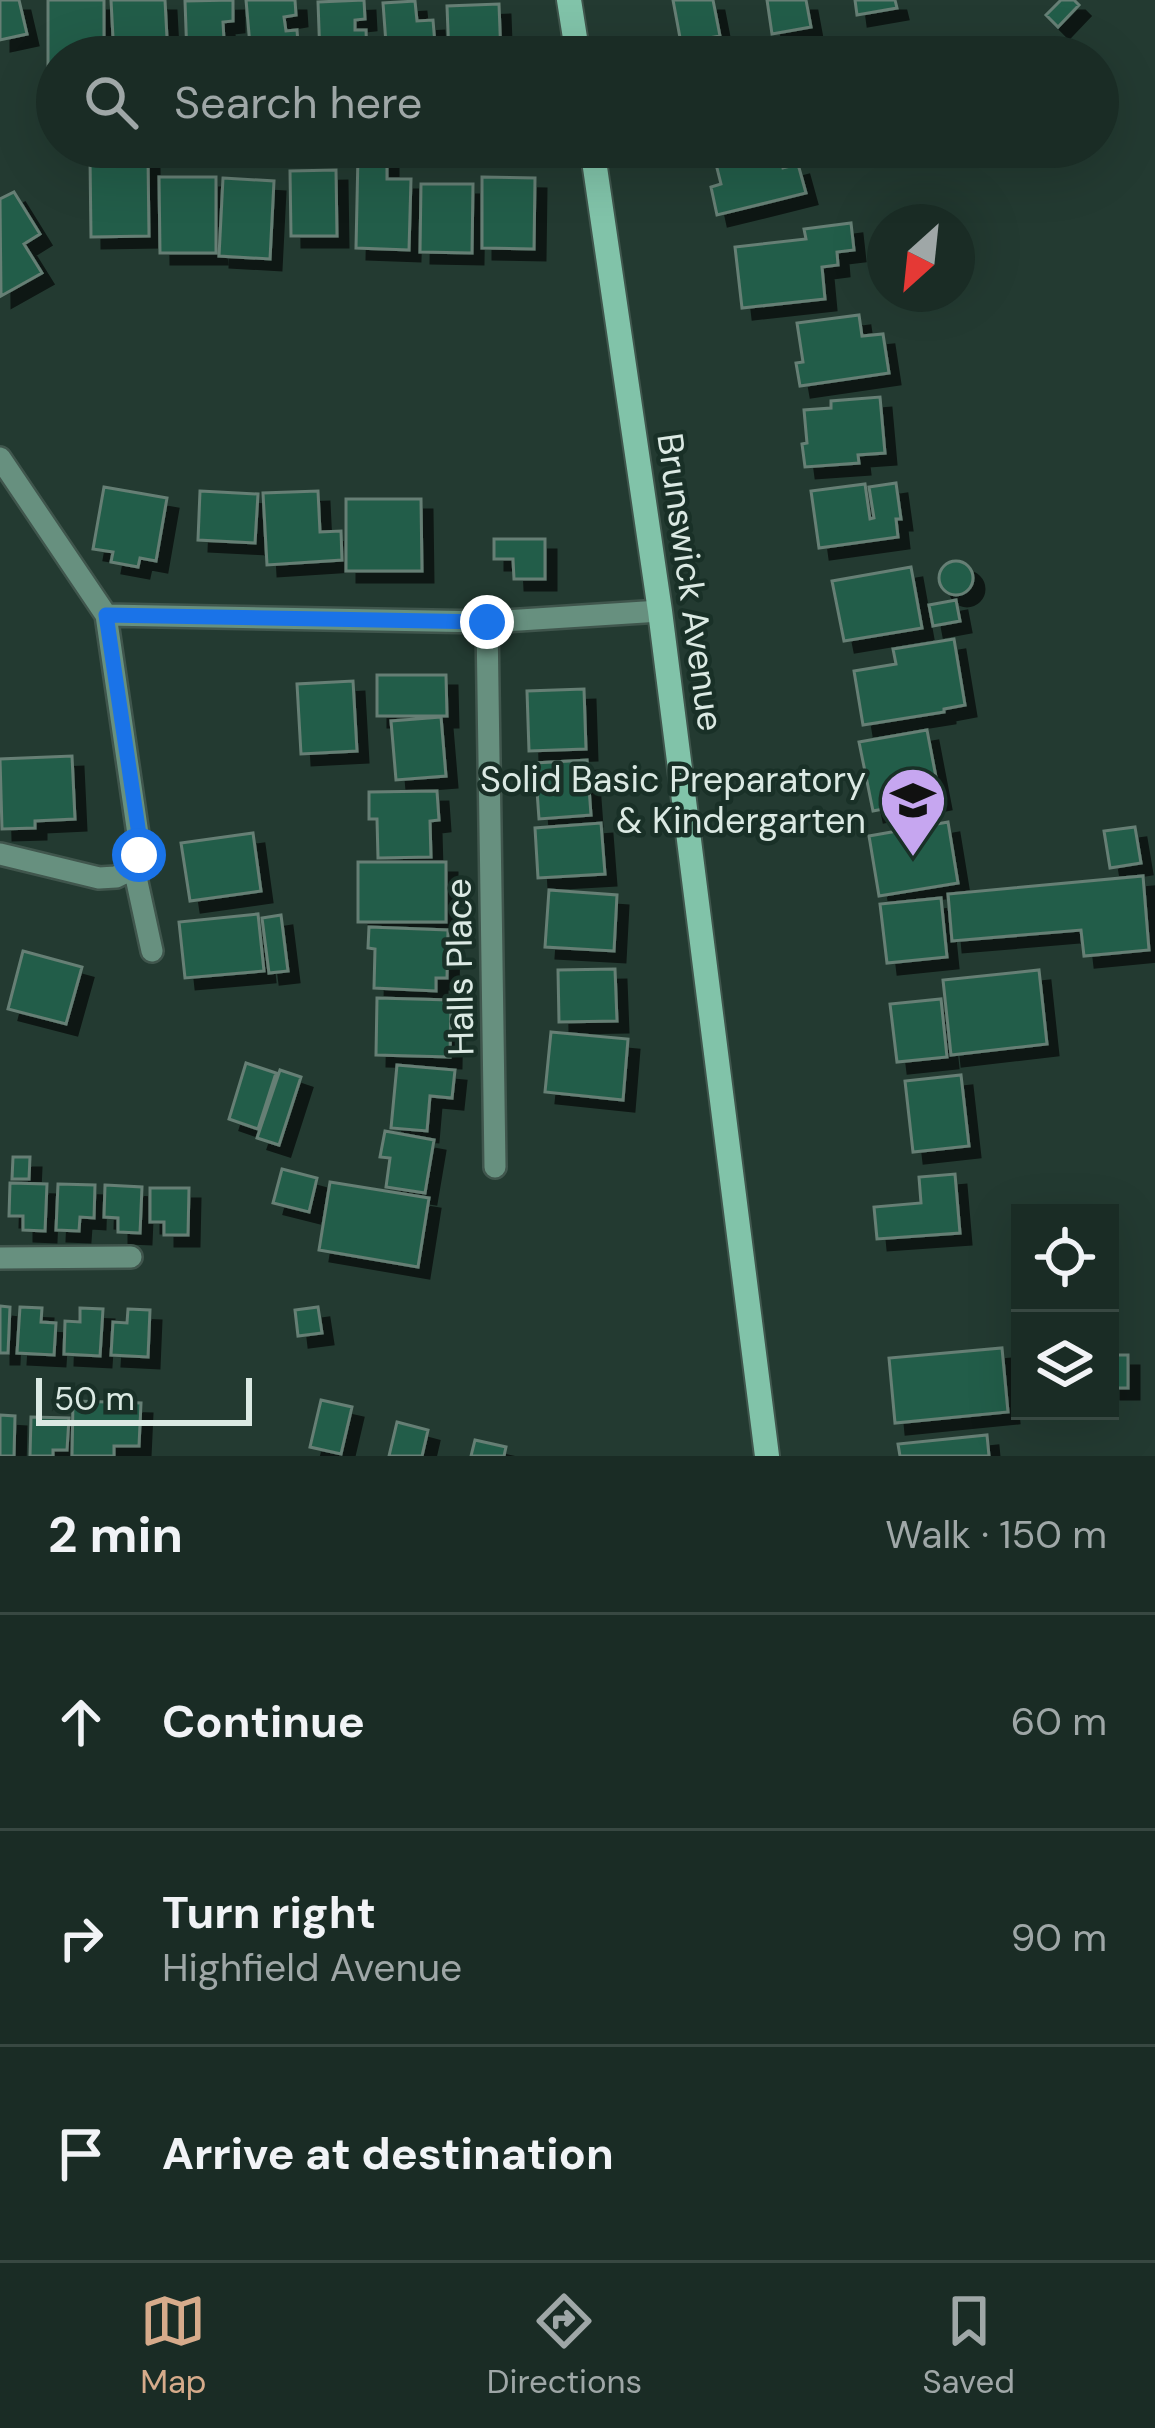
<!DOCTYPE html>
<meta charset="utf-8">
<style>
body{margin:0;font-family:"DM Sans",sans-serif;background:#23342d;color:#f1f3f6}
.controls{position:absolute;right:36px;bottom:36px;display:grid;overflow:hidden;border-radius:0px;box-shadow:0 12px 48px #0002}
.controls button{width:108px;height:108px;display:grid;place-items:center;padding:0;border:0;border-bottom:3px solid #384842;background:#1a2c25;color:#f1f3f6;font:60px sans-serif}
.compass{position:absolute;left:867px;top:204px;width:108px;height:108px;border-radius:50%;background:#1a2c25;box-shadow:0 12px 48px #0002;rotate:207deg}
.scale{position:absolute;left:36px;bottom:30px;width:216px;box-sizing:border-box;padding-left:12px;border:6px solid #dbe9e3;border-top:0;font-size:33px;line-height:42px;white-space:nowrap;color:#dbe9e3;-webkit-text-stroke:9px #193027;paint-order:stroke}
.stop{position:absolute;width:36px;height:36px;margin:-27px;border:9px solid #1a73e8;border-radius:50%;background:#fff}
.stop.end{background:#1a73e8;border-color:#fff;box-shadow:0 3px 12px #0008}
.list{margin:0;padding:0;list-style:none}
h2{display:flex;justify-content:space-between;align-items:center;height:156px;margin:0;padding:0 48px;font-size:51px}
h2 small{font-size:39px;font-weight:400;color:#9fa7a7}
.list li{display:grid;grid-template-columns:78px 1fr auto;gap:36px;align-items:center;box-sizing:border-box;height:216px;padding:0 48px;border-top:3px solid #384842}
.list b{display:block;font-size:45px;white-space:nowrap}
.list p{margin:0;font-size:39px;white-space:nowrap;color:#9fa7a7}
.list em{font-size:39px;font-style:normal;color:#9fa7a7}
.icon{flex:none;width:66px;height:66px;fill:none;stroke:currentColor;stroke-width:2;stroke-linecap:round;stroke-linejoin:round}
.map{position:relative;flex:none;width:1155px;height:1456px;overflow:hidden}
.search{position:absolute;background:#1a2c25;box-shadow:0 12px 48px #0002;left:36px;right:36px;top:36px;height:132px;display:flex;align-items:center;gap:30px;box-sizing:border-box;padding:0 42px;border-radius:66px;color:#9fa7a7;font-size:45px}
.sheet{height:804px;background:#1a2c25}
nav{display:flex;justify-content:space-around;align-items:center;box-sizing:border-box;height:168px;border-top:3px solid #384842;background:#1a2c25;font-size:33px;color:#9fa7a7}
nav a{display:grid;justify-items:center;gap:6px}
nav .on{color:#d6ab8b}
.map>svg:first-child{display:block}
.building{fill:#245d49;stroke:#667f74;stroke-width:3;filter:url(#shadow)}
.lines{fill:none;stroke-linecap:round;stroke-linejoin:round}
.street-casing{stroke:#40564d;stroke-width:26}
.secondary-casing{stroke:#40564d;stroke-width:28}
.street{stroke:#67907f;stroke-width:21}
.secondary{stroke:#81c3a9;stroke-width:24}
.route{stroke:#1a73e8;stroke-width:15}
.labels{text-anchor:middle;stroke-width:9;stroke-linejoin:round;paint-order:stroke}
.street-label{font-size:36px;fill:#dbe9e3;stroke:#193027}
.poi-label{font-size:36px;fill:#dbe9e3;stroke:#193027;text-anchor:end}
</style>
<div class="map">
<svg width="1155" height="1456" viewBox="0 0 1155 1456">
<defs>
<filter id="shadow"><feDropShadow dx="11" dy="11" stdDeviation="0" flood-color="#0009"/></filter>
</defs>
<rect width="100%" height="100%" fill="#233a31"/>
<!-- building -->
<path class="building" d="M0 0H19L27 34 0 40Z
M48 0H104V57H57V83H48Z
M111 0H165L168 57H114Z
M233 0V21L223 22 224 40H230L231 57H187L185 1Z
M246 0H295L296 15 284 17 286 31 297 30 299 57H251Z
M364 0 365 19 355 20V30H366L367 57H320L318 2Z
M673 0H713L720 36 681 43Z
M767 0H806L811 27 772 34Z
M855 0H895L897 8 857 15Z
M1061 0H1074L1079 5 1058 27 1046 15Z
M415 1 417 21 433 20 436 57H387L383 3Z
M499 4 501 57H449L447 6Z
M798 45 800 57H742L741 55Z
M735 147H778L783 168 798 164 806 193 717 215 711 187 721 184 713 152Z
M358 155 387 156V179H411L409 250 356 248Z
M90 158H148L149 236 91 237Z
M336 170 337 236H291L290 171Z
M159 177H216V253H160Z
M482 177 535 178 534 249 482 248Z
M223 178 274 181 270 259 219 256Z
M421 184H473L472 253 420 252Z
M14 192 40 234 24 244 42 273 1 296 0 199Z
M851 223 854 250 837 252 838 265 822 267 825 299 742 308 735 247 806 239 804 229Z
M859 315 862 336 883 334 889 373 800 386 796 363 803 362 797 323Z
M880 397 885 453 858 455 859 463 805 467 802 444 807 443 804 410 831 408V401Z
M896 483 901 519H896L898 537 819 548 811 491 865 484 870 519 874 518 869 487Z
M104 487 167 498 156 561 140 558 138 567 111 562 113 552 93 549Z
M200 491 258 494 255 543 198 540Z
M318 491 320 532 341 531 342 560 267 565 263 493Z
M346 499H421L422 571H346Z
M494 539H545V579H514L513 559H494Z
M939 578a17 17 0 1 1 34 0a17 17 0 1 1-34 0Z
M911 567 922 628 844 641 832 581Z
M956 600 960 621 933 626 929 605Z
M954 639 965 705 944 709V712L863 725 854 671 896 664 893 649Z
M377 675H446L447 716H377Z
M353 681 357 751 301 754 297 684Z
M584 689 586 749 529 751 527 691Z
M441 717 446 776 396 780 391 721Z
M927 730 940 798 873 811 859 742Z
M72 756 75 819 35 821V828L2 829 0 759Z
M587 760 591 815 539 819 535 763Z
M437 791 439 820 430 821 431 857 378 858 377 819H369V792Z
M948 822 958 883 879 896 869 836Z
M601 823 605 874 538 878 535 828Z
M1135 827 1141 863 1110 868 1104 831Z
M253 833 261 891 190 901 181 843Z
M358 862H446V922H358Z
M1143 876 1149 950 1084 956 1081 930 952 941 948 894Z
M549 890 617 895 614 951 545 947Z
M941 898 947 957 887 963 880 904Z
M258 914 264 971 185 978 179 922Z
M281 915 288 971 269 973 262 918Z
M369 927 448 930 447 978H436V991L374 988 375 949 368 948Z
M23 951 82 967 66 1024 8 1009Z
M615 969 617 1021 559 1022 558 970Z
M1039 970 1047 1044 951 1055 943 980Z
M377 998 451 1000 450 1057 376 1055Z
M941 999 947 1057 897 1062 890 1004Z
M551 1032 628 1039 623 1100 545 1092Z
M246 1063 276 1073 258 1129 229 1119Z
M397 1065 455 1070 452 1098 430 1096 427 1131 391 1128Z
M280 1070 301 1077 279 1145 257 1138Z
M961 1075 969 1146 913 1152 905 1081Z
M385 1131 434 1140 425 1193 386 1187 390 1158 380 1157Z
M13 1157H30L29 1179H12Z
M282 1169 317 1178 309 1212 273 1203Z
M955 1174 960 1233 877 1239 874 1207 921 1203 919 1177Z
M330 1182 429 1198 418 1267 319 1250Z
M10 1183 47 1184 45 1231 23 1230V1216H9Z
M58 1184 95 1185 94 1218 80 1217 79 1231 56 1230Z
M105 1185 142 1187 140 1233 118 1232V1218L104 1217Z
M150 1188H189L188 1235H164V1222H150Z
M0 1306 10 1307 8 1353H0Z
M20 1307 42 1308 41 1322 56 1323 54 1355 17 1353Z
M318 1307 322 1333 298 1336 295 1310Z
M80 1308 103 1309 100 1356 64 1354 65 1321 80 1322Z
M128 1309 150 1310 148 1357 111 1355 113 1322 127 1323Z
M1002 1348 1008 1412 895 1423 889 1358Z
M1110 1355H1128V1388H1110Z
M321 1400 352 1407 341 1454 310 1447Z
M73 1401 141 1403 139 1446H114V1456H72Z
M0 1415 15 1416 14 1456H0Z
M31 1417 69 1418 67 1450H53V1456H30Z
M397 1422 428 1430 422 1456H389Z
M987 1435 989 1456H900L898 1444Z
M475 1440 506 1447 504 1456H471Z"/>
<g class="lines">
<defs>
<path id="street" d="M0 458 106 615 139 841V855L134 868 152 951
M106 615 487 622 660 611
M487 622 495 1167
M0 854 99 878 116 877 134 868
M0 1258 131 1257"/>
<path id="secondary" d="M569 0 578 57
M592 147 660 611 767 1456"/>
</defs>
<!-- street casing -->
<use href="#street" class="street-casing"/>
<!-- secondary casing -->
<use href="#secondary" class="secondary-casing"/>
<!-- street -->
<use href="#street" class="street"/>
<!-- secondary -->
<use href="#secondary" class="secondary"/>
</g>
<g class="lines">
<!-- route -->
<path class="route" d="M139 855 140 841 106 615 487 622"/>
</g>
<!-- icons -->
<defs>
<symbol id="school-pin" viewBox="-11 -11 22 30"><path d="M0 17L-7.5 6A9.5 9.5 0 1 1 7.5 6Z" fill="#c6a6f0" stroke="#193027"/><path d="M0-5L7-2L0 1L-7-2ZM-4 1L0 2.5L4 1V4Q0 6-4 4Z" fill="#111"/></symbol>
</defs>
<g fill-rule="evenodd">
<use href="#school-pin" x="875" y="762" width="76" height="104"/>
</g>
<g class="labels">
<!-- street labels -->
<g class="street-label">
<text transform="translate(691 582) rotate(82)" y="13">Brunswick Avenue</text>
<text transform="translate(459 967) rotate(-91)" y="13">Halls Place</text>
</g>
<!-- poi labels -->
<g class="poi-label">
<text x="866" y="792">Solid Basic Preparatory<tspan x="866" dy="41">&amp; Kindergarten</tspan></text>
</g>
</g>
</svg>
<div class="controls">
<button><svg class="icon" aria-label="locate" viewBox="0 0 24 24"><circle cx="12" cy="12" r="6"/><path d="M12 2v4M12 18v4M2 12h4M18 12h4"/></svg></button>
<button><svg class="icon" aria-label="layers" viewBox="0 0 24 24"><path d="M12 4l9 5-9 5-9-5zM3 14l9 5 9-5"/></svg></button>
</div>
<svg class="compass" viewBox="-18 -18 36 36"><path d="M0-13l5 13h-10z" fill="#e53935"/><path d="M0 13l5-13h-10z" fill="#9fa7a7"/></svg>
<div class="scale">50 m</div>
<div class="stop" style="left:139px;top:855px"></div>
<div class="stop end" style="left:487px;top:622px"></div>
<div class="search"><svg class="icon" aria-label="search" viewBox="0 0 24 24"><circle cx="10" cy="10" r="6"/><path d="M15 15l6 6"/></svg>Search here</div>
</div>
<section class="sheet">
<h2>2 min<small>Walk · 150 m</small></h2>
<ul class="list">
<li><svg class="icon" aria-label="ahead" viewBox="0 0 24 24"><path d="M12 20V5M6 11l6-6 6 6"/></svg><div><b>Continue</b></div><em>60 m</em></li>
<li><svg class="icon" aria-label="right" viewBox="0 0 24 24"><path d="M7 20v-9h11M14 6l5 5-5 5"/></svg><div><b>Turn right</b><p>Highfield Avenue</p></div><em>90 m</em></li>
<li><svg class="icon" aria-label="arrive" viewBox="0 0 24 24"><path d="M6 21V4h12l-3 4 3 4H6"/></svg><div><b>Arrive at destination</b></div></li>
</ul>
</section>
<nav>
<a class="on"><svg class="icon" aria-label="map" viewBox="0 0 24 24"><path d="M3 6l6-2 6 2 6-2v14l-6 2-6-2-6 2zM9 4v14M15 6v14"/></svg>Map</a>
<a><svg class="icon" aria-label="directions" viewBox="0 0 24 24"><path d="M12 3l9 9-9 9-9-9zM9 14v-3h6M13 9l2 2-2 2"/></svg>Directions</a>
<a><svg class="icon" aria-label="saved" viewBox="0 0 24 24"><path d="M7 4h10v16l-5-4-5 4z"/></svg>Saved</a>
</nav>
